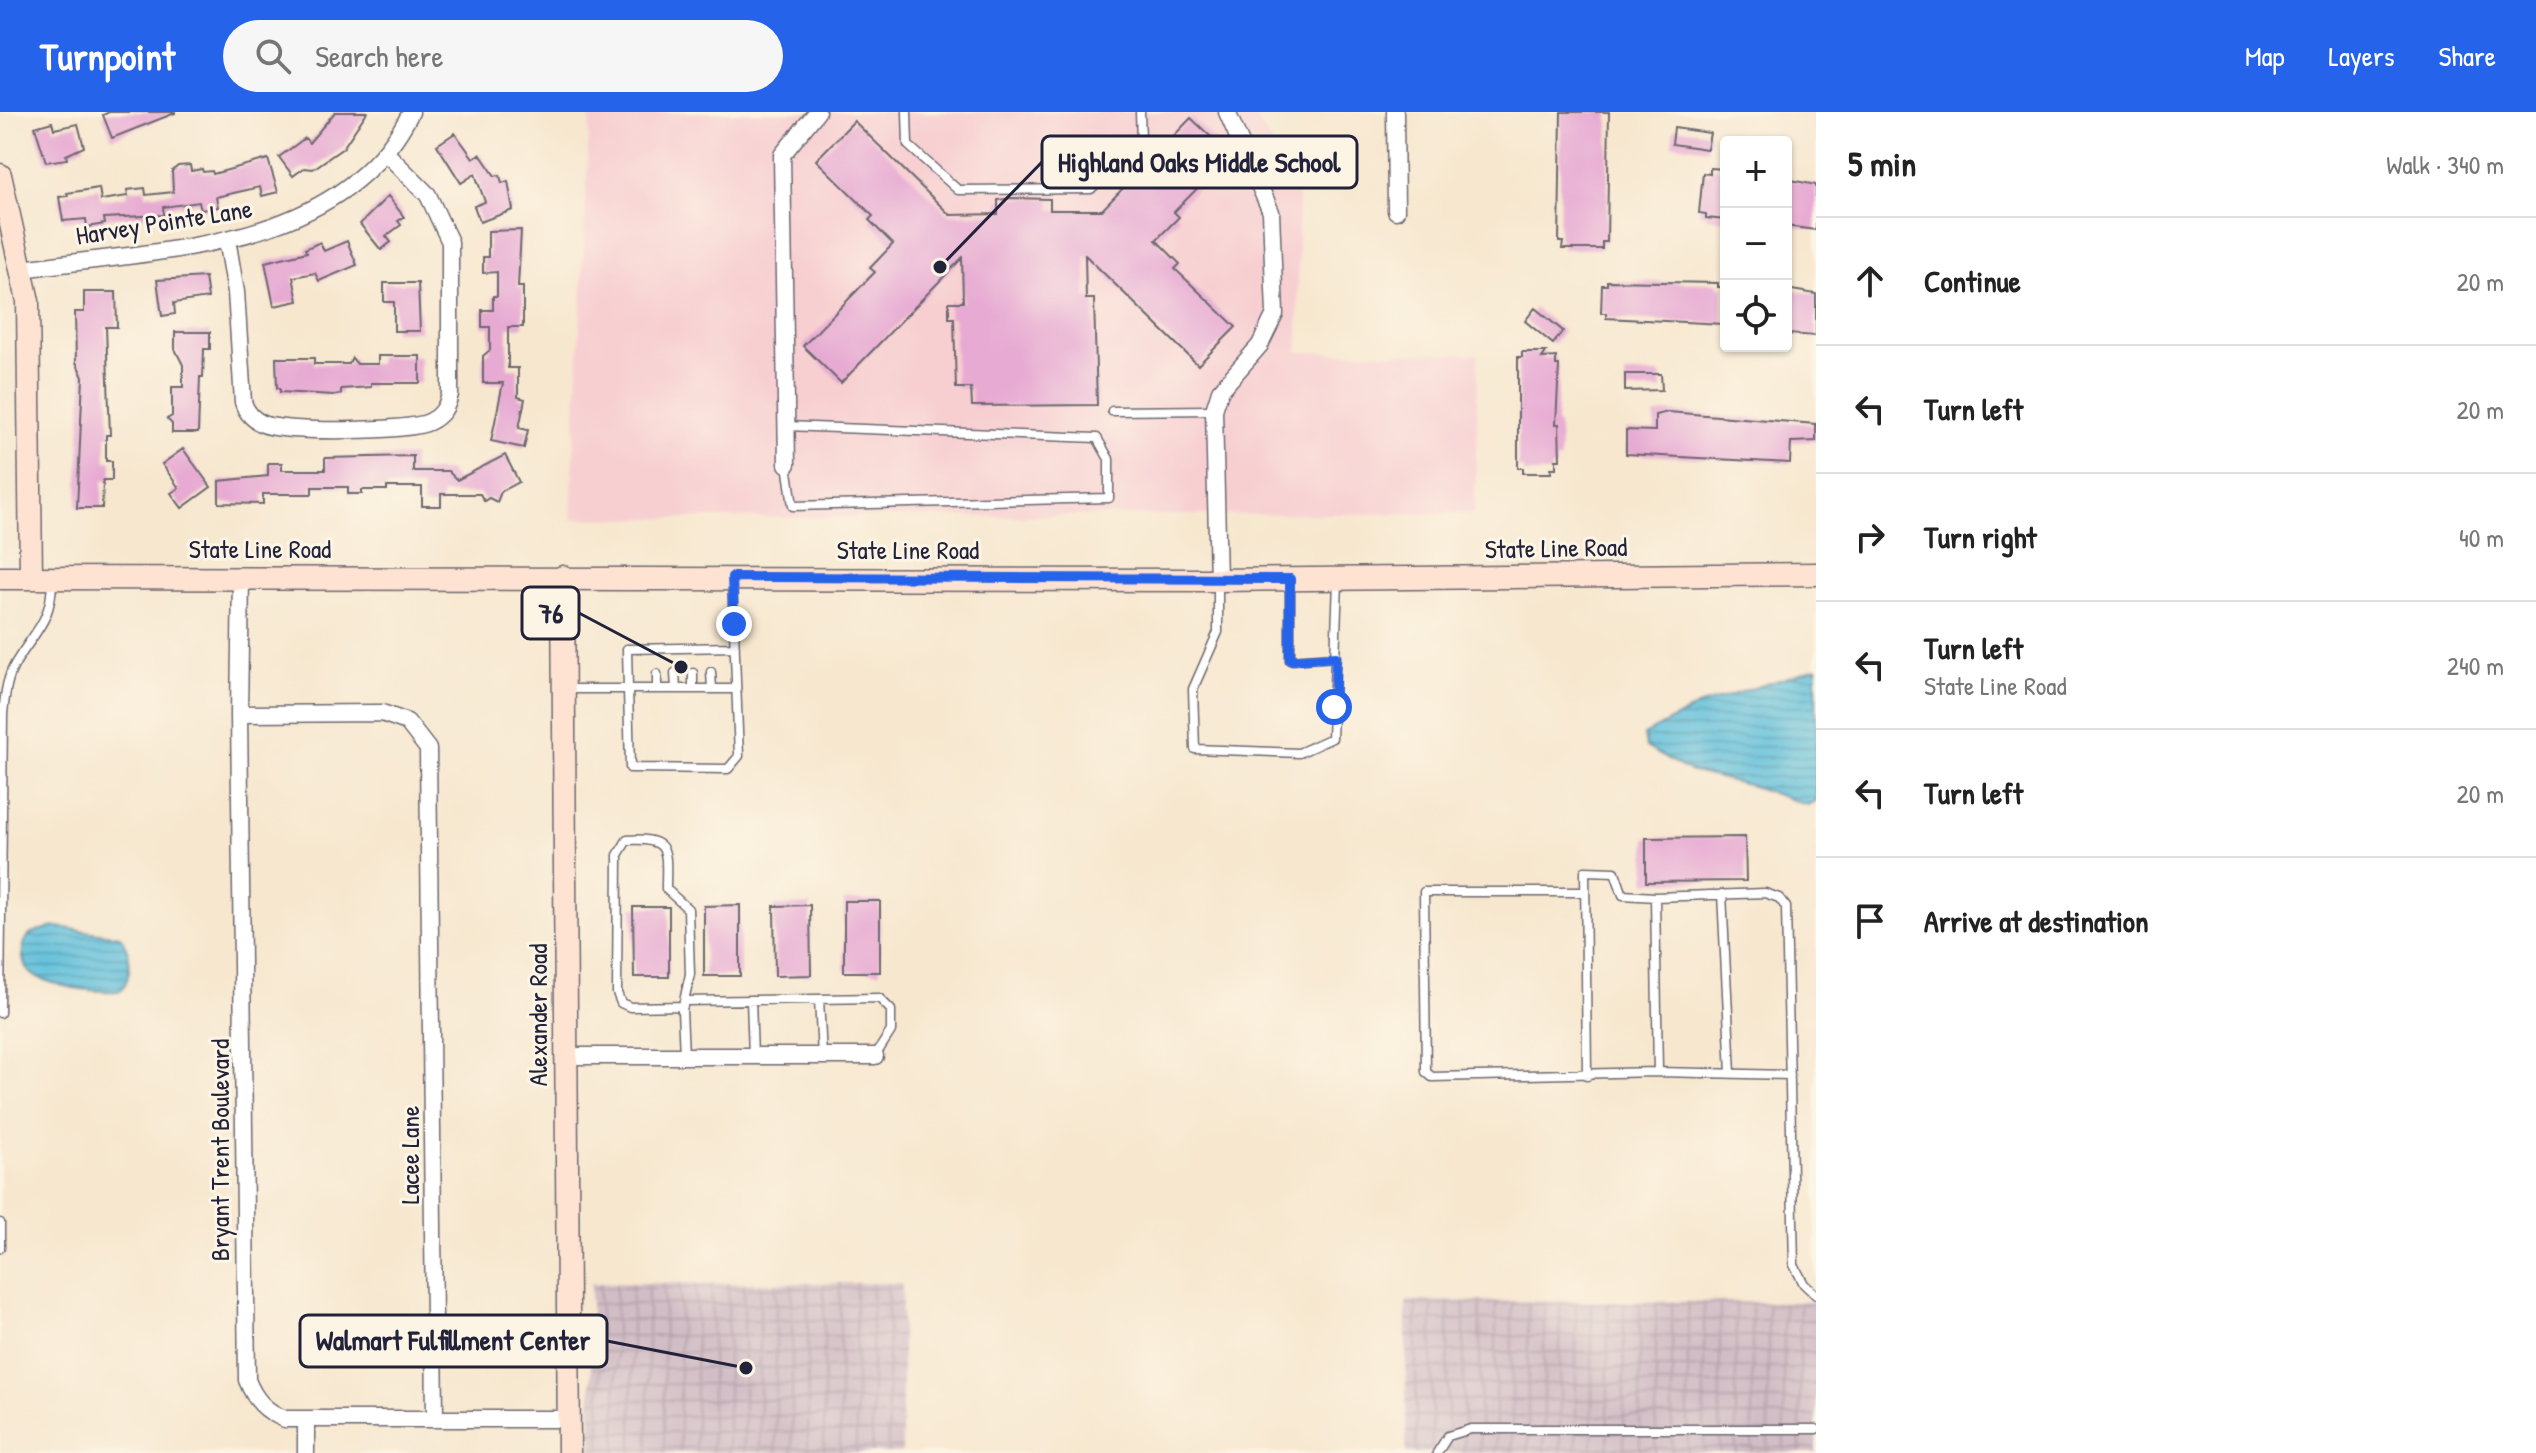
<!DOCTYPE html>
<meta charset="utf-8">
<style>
body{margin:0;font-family:"Patrick Hand",sans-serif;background:#f6f6f6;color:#222}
.controls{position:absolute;right:24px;top:24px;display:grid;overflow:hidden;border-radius:8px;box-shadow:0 2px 6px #0004}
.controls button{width:72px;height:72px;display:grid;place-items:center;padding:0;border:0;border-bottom:2px solid #e0e0e0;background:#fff;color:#222;font:40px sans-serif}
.stop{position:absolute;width:24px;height:24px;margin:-18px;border:6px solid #2563eb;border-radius:50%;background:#fff}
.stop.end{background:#2563eb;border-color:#fff;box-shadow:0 2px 8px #0008}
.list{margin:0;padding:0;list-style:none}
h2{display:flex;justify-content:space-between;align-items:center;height:104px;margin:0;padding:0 32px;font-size:34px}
h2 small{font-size:26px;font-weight:400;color:#767676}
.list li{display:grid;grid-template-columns:52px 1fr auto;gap:24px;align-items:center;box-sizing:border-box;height:128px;padding:0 32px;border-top:2px solid #e0e0e0}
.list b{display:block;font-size:30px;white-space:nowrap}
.list p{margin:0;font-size:26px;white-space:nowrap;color:#767676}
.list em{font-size:26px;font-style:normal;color:#767676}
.icon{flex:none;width:44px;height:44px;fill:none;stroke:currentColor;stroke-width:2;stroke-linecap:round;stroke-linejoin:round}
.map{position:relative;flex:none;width:1816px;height:1341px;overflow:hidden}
header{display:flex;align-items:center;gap:48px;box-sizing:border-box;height:112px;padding:0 40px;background:#2563eb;color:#fff}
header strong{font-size:38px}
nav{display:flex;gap:44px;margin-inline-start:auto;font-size:28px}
.search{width:560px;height:72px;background:#f6f6f6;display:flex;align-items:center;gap:20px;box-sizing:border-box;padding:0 28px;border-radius:44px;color:#767676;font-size:30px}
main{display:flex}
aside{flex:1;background:#fff}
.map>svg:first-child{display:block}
.built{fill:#f7cfd1}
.industrial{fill:url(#industrial-grid)}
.water{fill:url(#water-rules);stroke:#40718c;stroke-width:2}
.building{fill:#e7aad3}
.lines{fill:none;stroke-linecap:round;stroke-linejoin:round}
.lane-casing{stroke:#6d676f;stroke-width:11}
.street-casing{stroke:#6d676f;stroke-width:19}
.secondary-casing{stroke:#6d676f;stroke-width:25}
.lane{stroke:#fff;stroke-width:8}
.street{stroke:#fff;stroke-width:16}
.secondary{stroke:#fee3d2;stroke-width:22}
.route{stroke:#2563eb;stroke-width:10}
.labels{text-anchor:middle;stroke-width:6;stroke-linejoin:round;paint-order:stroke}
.street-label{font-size:26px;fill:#22223b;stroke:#fcf5e5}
.leader{fill:none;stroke:#22223b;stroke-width:3}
.callout-dot{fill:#22223b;stroke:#fcf5e5;stroke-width:3}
.callout{fill:#fcf5e5;stroke:#22223b;stroke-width:3}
.callout-label{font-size:28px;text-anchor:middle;font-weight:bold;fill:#22223b}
</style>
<header>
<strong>Turnpoint</strong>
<div class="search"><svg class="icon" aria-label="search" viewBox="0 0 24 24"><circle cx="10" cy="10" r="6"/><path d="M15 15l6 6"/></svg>Search here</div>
<nav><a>Map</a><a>Layers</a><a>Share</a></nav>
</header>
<main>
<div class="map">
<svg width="1816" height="1341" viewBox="0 0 1816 1341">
<defs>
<pattern id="industrial-grid" width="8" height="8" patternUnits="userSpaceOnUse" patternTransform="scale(2)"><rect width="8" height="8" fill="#d2bdc6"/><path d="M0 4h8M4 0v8" fill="none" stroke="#b4a2ab"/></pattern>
<pattern id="water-rules" width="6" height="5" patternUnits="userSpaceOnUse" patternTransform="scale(2)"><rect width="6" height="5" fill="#5ec0dc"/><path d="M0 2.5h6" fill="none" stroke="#4d9cb4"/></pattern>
</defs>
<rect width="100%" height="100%" fill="#fcf5e5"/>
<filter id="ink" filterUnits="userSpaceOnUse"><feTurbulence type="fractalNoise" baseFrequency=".0125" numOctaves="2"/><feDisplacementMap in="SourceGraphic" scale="16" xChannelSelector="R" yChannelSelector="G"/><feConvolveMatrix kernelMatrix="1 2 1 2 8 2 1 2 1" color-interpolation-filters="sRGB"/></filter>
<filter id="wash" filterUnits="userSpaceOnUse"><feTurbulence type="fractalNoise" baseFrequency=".006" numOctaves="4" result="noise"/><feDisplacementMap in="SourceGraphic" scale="32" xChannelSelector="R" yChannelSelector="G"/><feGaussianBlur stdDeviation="1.8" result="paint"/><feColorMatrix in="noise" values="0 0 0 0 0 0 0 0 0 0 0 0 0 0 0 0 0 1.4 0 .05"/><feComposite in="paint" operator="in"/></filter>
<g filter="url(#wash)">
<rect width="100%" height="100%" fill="#f7e7cf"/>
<!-- built -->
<path class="built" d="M590 0H1252L1298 70V240L1478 242 1475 401 571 407Z"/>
<!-- industrial -->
<path class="industrial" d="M591 1171H902V1341H591Z
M1406 1189 1816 1190V1341H1406Z"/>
<!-- water -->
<path class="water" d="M1816 556V689L1807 693 1752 674 1689 659 1646 635 1644 623 1698 594Z
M56 815 120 824C132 841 133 861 121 879 92 880 63 877 35 864 23 859 19 838 27 826 33 818 46 817 56 815Z"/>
<g id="blocks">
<!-- building -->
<path class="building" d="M109 0H175V1L112 26 103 3Z
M335 0H367L343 36 313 57 304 56 293 64 279 45 305 26 309 31Z
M1561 0H1609L1607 130H1602V137H1562L1563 130H1559Z
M1191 6 1230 43 1174 100 1179 105 1156 128 1180 152 1175 157 1236 215 1198 253 1085 143 1086 187H1094L1097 293 972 294 971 276H956L954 206H949V190H963L962 146 841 271 803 234 875 160 870 156 893 132 869 108 873 104 816 48 854 9 950 103 998 102V88L1011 86 1050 87V98H1102Z
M52 10 54 17 78 12 84 35 66 43 67 47 46 50 35 15Z
M1674 16 1710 21 1707 37 1672 32Z
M455 21 473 46 480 42 495 64 500 63 502 71 508 69 513 98 480 110 474 94 485 90 475 62 461 71 437 33Z
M268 47 278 80 262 84 260 75 216 85 218 95 201 98 199 90 163 95 164 103 104 106 105 112 87 115 86 107 63 109 59 85 68 84 67 81 99 76 101 88 128 84 127 78 145 76 146 83 173 80 172 59 178 54 190 53 191 59 202 57 203 60 212 59 213 62Z
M1710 56 1726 57V108L1706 106V102L1699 101 1703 61 1710 62Z
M1786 67 1816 73V118L1786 114Z
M388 84 404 105 398 109 401 113 386 124 391 130 381 138 360 112Z
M521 118 518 175H523V215H508V256H518V285L525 287 519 316 528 318 524 336 491 329 503 271H483V244L490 238V215H482V198H493V184H497V160L483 161V145H488V119Z
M347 129 357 153 319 169 315 161 293 165 298 189 274 194 265 150 307 140 305 137 320 130 324 139Z
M205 165 208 186 174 191 175 202 162 204 157 168Z
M1607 169 1718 171V175H1723V212L1606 206V201H1601L1602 173H1607Z
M384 171H418L420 219H394V190H384Z
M1786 177 1816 182V224L1789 222 1786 218Z
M84 180H116L117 215H106L110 323H106V349H112V368H103L102 396H77L83 265 76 250 75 200H84Z
M1535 196 1563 219 1553 232 1525 209Z
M175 220H210V237H204L203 265H200L198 321H172V312L167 307 172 304V275H183V253L175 237Z
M1522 240H1546L1542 246 1556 245V253H1559L1556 312H1559L1560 348H1556V356H1551V361H1523V356H1518V245H1522Z
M378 244H420V271H371V275L341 277V282L334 283 280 280V276H277L276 246H314V252H349L352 246 357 252H378Z
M1625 262H1661L1662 278 1625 279Z
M1668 300 1816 312V329L1791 330 1790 351 1626 342V318L1655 319V303Z
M183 337 211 375 182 396 171 381 179 376 162 352Z
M505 343 519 370 501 380 497 390 489 386 484 389 480 382H441V394H422V375H387V378H362V382H348V375H312V382H263V392L219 391V369L268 364V351H282V358H325V346L413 344V359H448L457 368Z
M1745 725 1746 769 1646 770V726Z
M844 789H880V860H844Z
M740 793V864H704V794Z
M810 793 811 863 775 864 774 794Z
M633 795H669V865H634Z"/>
</g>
</g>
<g filter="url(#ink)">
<use href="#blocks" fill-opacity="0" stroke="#6d676f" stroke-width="2"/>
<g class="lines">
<defs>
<path id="lane" d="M907 0 908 33 958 78 1091 77 1141 27 1140 0
M1112 299 1214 298
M786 314 1097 326 1109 347V386L793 394 787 352
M732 467 739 644 728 657 630 656 627 537 735 535
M1290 468V548L1336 545
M1218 469V520L1193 577 1195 637 1299 641 1332 626 1338 470
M711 560 712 577
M675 561 676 577
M693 561V577
M657 562V577
M565 577H736
M1584 780H1424L1426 960 1432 965 1658 960 1790 963
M1722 782 1731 961
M819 887 822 944
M751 888 753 944
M684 889 879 886 891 898V919L875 944
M683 894 630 895 621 891 617 881 618 743 627 728C672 725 666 739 666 777L688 797 690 862 682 898 684 944
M0 901 3 602C5 585 6 568 15 552 35 518 52 510 52 467
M1658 960 1655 785 1765 781 1779 786 1786 795 1794 1153 1804 1172 1816 1183
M1587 964 1585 759 1615 760 1623 783 1655 785
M0 1111V1136
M1437 1341 1448 1324 1471 1317H1816"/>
<path id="street" d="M1395 0 1396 99
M227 127 236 180 243 290C246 300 252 307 263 312 284 321 408 320 429 310 442 304 447 295 450 282V130L428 83 385 40
M23 157C158 137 341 140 411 0
M787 352 782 43 817 0
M241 465 239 602 247 1268C255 1288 265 1299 285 1307H569
M1218 468 1214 298 1220 279 1260 233 1275 202 1271 100 1227 0
M239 602 382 601 407 610 428 637 435 1306
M566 944H875
M306 1308V1341"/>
<path id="secondary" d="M0 63 28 189 31 466
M563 465 569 1341
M0 466 1218 468 1816 462"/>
</defs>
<!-- lane casing -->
<use href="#lane" class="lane-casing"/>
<!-- street casing -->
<use href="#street" class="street-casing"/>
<!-- secondary casing -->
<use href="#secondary" class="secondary-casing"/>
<!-- lane -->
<use href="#lane" class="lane"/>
<!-- street -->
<use href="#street" class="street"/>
<!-- secondary -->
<use href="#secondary" class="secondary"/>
</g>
</g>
<g class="lines" filter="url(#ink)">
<!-- route -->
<path class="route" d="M734 512 732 465 1290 467V548L1336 545 1334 595"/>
</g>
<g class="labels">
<!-- street labels -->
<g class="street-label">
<text transform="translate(164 110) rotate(-9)" y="9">Harvey Pointe Lane</text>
<text transform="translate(1556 436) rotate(-1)" y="9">State Line Road</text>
<text x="260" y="446">State Line Road</text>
<text x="908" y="447">State Line Road</text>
<text transform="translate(538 903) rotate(-90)" y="9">Alexander Road</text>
<text transform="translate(220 1038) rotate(-90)" y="9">Bryant Trent Boulevard</text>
<text transform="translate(410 1043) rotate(-90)" y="9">Lacee Lane</text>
</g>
</g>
<!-- callouts -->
<path class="leader" d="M940 155L1042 50M681 555L579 501M746 1256L607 1229"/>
<g class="callout-dot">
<circle cx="940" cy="155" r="8"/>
<circle cx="681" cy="555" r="8"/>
<circle cx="746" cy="1256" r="8"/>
</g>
<g class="callout">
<rect x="1042" y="24" width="315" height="52" rx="8"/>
<rect x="522" y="475" width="57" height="52" rx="8"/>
<rect x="300" y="1203" width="307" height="52" rx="8"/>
</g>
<g class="callout-label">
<text x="1199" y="60">Highland Oaks Middle School</text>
<text x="551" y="511">76</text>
<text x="453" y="1238">Walmart Fulfillment Center</text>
</g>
</svg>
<div class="controls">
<button>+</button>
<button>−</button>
<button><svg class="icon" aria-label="locate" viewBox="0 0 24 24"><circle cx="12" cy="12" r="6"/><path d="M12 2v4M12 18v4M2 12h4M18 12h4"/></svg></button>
</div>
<div class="stop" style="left:1334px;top:595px"></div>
<div class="stop end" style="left:734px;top:512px"></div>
</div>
<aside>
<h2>5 min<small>Walk · 340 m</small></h2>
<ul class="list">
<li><svg class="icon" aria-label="ahead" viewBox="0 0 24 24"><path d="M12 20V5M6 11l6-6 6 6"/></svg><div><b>Continue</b></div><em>20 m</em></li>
<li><svg class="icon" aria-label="left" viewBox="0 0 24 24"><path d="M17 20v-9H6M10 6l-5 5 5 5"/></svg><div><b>Turn left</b></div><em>20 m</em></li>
<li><svg class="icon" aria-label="right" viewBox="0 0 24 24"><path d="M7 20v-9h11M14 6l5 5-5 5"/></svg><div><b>Turn right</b></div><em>40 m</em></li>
<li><svg class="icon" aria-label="left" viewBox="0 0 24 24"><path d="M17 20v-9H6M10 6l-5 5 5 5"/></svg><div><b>Turn left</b><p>State Line Road</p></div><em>240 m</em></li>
<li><svg class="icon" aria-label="left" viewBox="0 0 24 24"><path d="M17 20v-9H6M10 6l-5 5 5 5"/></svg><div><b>Turn left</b></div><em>20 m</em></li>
<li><svg class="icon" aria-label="arrive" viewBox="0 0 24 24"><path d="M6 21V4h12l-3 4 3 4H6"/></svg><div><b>Arrive at destination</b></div></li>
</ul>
</aside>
</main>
